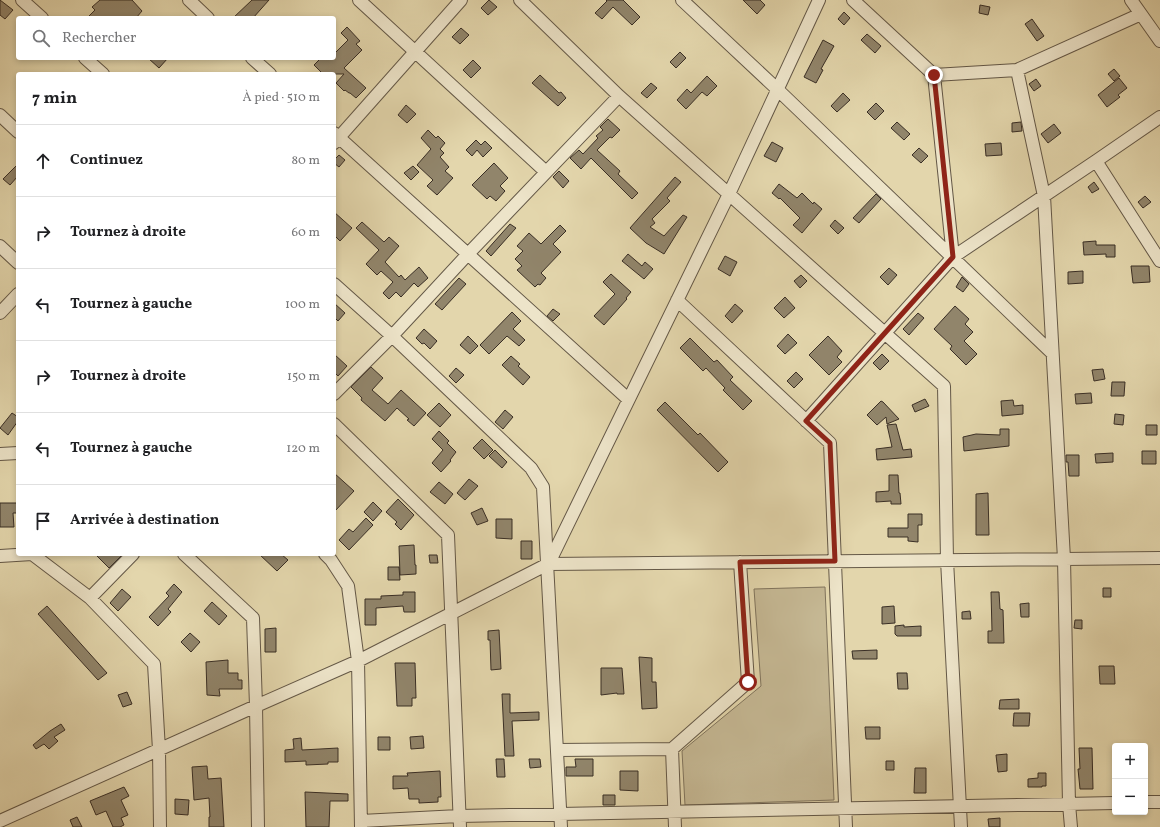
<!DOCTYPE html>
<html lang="fr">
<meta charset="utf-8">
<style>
body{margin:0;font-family:Vollkorn,serif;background:#f6f6f6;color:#202124}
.controls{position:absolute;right:12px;bottom:12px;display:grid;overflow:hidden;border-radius:4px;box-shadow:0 2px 6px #0003}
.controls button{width:36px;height:36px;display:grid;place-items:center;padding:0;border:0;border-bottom:1px solid #e0e0e0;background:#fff;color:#202124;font:20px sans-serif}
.stop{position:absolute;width:12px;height:12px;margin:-9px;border:3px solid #8f2418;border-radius:50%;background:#fff}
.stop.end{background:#8f2418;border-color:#fff;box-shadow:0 1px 4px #0008}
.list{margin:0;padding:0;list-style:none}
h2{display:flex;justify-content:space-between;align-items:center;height:52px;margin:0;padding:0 16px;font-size:17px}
h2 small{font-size:13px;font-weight:400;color:#757577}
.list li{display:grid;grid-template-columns:26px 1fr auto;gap:12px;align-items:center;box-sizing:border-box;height:72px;padding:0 16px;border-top:1px solid #e0e0e0}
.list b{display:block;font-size:15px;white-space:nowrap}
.list em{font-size:13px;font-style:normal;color:#757577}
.icon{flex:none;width:22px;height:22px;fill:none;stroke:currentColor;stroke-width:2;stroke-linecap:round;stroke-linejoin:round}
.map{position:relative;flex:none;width:1160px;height:827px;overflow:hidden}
.search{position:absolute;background:#fff;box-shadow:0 2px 6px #0003;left:16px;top:16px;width:320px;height:44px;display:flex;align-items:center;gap:10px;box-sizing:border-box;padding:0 14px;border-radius:4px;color:#757577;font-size:15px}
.panel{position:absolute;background:#fff;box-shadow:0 2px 6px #0003;left:16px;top:72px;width:320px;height:484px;border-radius:4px}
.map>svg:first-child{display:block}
.green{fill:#c6b995;stroke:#80745d}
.building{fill:#91856b;stroke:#392e25}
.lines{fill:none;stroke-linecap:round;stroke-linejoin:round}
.minor-casing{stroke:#645847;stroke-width:14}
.minor{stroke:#ede4c9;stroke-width:12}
.route{stroke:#8f2418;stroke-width:5}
</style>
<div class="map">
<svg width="1160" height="827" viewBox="0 0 1160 827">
<rect width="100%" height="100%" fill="#e3d6ac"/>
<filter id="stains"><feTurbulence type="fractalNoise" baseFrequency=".005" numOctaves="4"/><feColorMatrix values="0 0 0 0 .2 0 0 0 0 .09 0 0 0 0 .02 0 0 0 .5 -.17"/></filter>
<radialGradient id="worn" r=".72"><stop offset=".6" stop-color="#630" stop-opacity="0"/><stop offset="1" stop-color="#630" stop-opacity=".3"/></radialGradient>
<!-- green -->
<path class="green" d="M825 587 834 800 685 805 682 751 761 686 754 589Z"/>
<!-- building -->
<path class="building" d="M0 0 13 10 5 19 0 15Z
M100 0H132L142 11 136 18H87L95 10 92 7Z
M252 0H269L253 18H233Z
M489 0 497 7 488 15 481 8Z
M606 0H623L640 17 632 25 613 7 602 19 595 13 607 1Z
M743 0H760L765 5 757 14Z
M980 5 990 7 988 15 979 13Z
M844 12 850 18 844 25 838 19Z
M1032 19 1044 36 1037 41 1025 24Z
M347 27 360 41 356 44 362 50 344 68 366 88 356 98 350 93H349L345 90 344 91 336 83 344 74H323L314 65 321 58H334V54L348 40 341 33Z
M461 28 469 35 460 44 452 37Z
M867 34 881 46 875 53 861 40Z
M823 40 834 46 821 69 823 70 816 83 804 77Z
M680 52 686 58 676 68 670 62Z
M148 58H168L159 68Z
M473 60 481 68 471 78 463 70Z
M1114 69 1120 76 1114 81 1108 74Z
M540 75 559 93 561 92 566 98 558 106 532 83Z
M707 76 717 86 707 96 702 92 686 109 677 100 687 89 691 93Z
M1119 78 1127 88 1118 95 1120 97 1107 107 1098 95Z
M1036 79 1041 86 1034 91 1029 84Z
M651 83 657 88 647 98 641 93Z
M843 93 850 100 837 112 831 106Z
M876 103 884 111 875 120 867 112Z
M406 105 416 114 407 123 398 115Z
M608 119 620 130 612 138 610 137 597 150 620 171 618 174 638 193 632 199 591 158 581 169 570 158 579 150 583 154 598 138 596 136 603 130 600 127Z
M897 122 910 134 904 140 891 128Z
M1021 122 1022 131 1012 132V123Z
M1054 124 1061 133 1048 143 1041 134Z
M428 130 436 138 438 136 445 143 440 149 444 153 440 157 449 167 445 171 453 178 437 195 427 186 433 180 417 165 431 149 421 138Z
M476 140 481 145 485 141 492 148 483 157 477 150 472 156 466 150Z
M772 142 783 148 776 162 764 156Z
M1001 143 1002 155 986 156 985 144Z
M919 148 928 156 921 163 912 155Z
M339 155 345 160 339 167 334 163V160Z
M494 163 508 178 500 186 505 191 496 201 490 196 487 199 472 185Z
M18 164V176L10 185 3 179Z
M413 166 419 172 411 180 404 173Z
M559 171 569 181 563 188 553 177Z
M675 177 681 182 667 198 670 201 652 219 655 223 650 227 664 236 683 215 687 217 664 254 646 243 630 228Z
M1094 182 1099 189 1092 193 1088 187Z
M779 184 797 198 802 193 813 204 814 202 822 209 802 233 793 225 800 218 780 198 779 199 772 193Z
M876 194 881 199 859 223 853 218Z
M1145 196 1151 202 1143 208 1138 202Z
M334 212 352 228 340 241 334 235Z
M835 220 844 228 838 234 830 226Z
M362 222 384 242 389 237 399 246 385 262 399 277 401 275 405 280 419 267 428 278 418 287 414 283 401 297 396 292 389 299 383 293 393 282 381 271 377 275 366 264 379 250 356 228Z
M510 224 516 228 491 256 486 251Z
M560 225 566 231 553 244 561 252 541 273 546 278 540 285 538 284 535 287 517 270 522 266 515 259 523 251 517 246 529 233 541 244Z
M1096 241V245H1115V257H1106V254L1084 255 1083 242Z
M628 254 642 266 645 262 653 269 644 279 622 261Z
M725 256 737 262 730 276 718 269Z
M1131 266H1149L1150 282 1133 283Z
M889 268 897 275 888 285 880 277Z
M1083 271V283L1068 284V272Z
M611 274 631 292 626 298 627 299 604 325 594 316 615 294 603 282Z
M801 275 807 281 800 288 794 281Z
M962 277 969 284 963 292 956 287Z
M459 278 466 284 442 310 435 304Z
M785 297 795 308 784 318 774 308Z
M334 303 345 313 338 321 334 317Z
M735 304 743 311 732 323 725 316Z
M955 306 969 319 965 324 973 332 964 341 977 354 966 365 950 349 952 346 934 329Z
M553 309 560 314 553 321 547 316Z
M512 312 521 321 513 329 525 340 519 346 507 336 489 354 480 345Z
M918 313 924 318 909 335 903 329Z
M424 329 437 341 430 349 424 343 422 344 416 338Z
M788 334 797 343 785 354 777 346Z
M468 336 478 346 470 354 460 345Z
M828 336 842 351 837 357 842 362 829 375 809 355Z
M690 338 714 362 717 360 733 377 730 380 752 401 743 410 723 390 725 388 706 368 703 371 680 348Z
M334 354 347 366 338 376 334 372Z
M882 354 889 361 880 370 873 363Z
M511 356 520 364 518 366 530 377 523 385 502 365Z
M371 367 383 378 372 390 388 404 401 390 426 413 414 426 407 420 409 419 397 408 385 421 361 400 362 398 351 387Z
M456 368 464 375 456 383 449 376Z
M1103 369 1105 379 1094 381 1092 370Z
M796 372 803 379 794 388 787 381Z
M1112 382H1125L1124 396H1111Z
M1091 393 1092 403 1076 404 1075 394Z
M925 399 929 406 915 412 912 405Z
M1013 400 1014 406 1023 405V414L1002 416 1001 401Z
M881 401 883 402 899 419 887 424 886 417 877 425 867 415Z
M665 402 698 435 700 433 728 462 718 472 657 410Z
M439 403 451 415 440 427 427 415Z
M505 410 513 417 503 429 495 422Z
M12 413 18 417V421L8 435 0 428Z
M1115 414 1124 415 1123 425 1114 424Z
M896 424 903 450 911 449 912 457 877 460 876 449 892 447 887 425Z
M1146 425H1157V435H1146Z
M1000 429H1009V446L964 451 963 437 976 434 1000 435Z
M439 431 449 441 447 443 456 452 450 460 451 461 441 472 432 463 443 450 432 439Z
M482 439 493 450 484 459 473 448Z
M495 450 507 462 502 468 489 456Z
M1142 451H1156V464H1142Z
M1113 453V462L1096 463 1095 454Z
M1066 455H1079V476H1069L1068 462H1066Z
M334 473 354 491 334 512Z
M889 475H898L899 493H900L901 504H891V501L876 502V492L889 491Z
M469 479 478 486 465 500 457 493Z
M439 482 453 494 445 504 430 492Z
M988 493 989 535H976V494Z
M398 499 414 515 401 530 395 524 397 522 386 512Z
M373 502 382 511 373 521 364 512Z
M0 503H18V513H13L14 527H0Z
M482 508 488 521 477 525 471 513Z
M908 514H922V525H918V542L908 541V537H888V528H908Z
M366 518 373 525 349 550 339 540 349 529 353 532Z
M496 519H512V539L496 538Z
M521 541H532V559H521Z
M414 545 415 565H416V574L400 575 399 546Z
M95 554H123L109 568Z
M259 554H281L288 560 277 571Z
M429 555H437L438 563H430Z
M388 567H399L400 580H388Z
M174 584 182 592 168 609 171 612 158 626 149 617 169 596 166 593Z
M1103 588H1111V597H1103Z
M122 589 131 597 118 611 110 603Z
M403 592H415V612H404L403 606 376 608V625H365V599H381V596L403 595Z
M991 592H999L1000 609 1003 610 1004 643H988V631H992Z
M212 602 227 616 219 625 204 611Z
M1029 603V617H1021L1020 604Z
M47 606 107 673 98 680 38 614Z
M894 606 895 623 882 624V607Z
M970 611 971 619H962V612Z
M1075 620H1082V629L1074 628Z
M904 625V627L921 626V636H897L895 634V626Z
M276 628V652H265V629Z
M499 630 501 669 491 670 490 640H488V631Z
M190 633 200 642 191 652 181 642Z
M877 650V659H853L852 651Z
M639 657 652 658V682H656L657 708 642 709Z
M228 660V673H238V680H242V689H219L220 696 207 695 206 662Z
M395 663H415L416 698H412V706H397Z
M1099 666H1114L1115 684H1100Z
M601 668H622L624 694H617V693L601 695Z
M897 673H907L908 689H898Z
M127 692 132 704 123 707 118 695Z
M502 694H510V713L539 712V720L512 721 514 756H505Z
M1019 699V709H999L1000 700Z
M1014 713H1030L1029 726H1013Z
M61 724 65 730 54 737 58 741 49 749 44 744 36 749 33 745 50 731Z
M865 727H880V739H866Z
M423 736 424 748 411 749 410 737Z
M378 737H390V750H378Z
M301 738 302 750 338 748V762H328V764L306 765V761L285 762V750L294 749 293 739Z
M1079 748H1092L1093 789H1080L1078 769H1080Z
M1007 754V771L998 772 996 755Z
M496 759H504L505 777H497Z
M529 759H540L541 767 530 768Z
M575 759H593V776H566V767H576Z
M886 761H894V770H886Z
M207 766 208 779 221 778 224 827H209V817H210L209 798 194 800 192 767Z
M915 768H926V793H914Z
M440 771 441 797H438V802L419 803V799H409L408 788 393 789V776H408L407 773Z
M620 771H638V791L620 790Z
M1038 773H1046V786H1042V787H1028V779L1038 778Z
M124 787 129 796 121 800 128 815 121 818 124 825 120 827H113L106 811 96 815 90 801Z
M305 792 348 794V801H330L329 827H306Z
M603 795H615V805H603Z
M175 799 189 800 188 815 175 814Z
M77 817 82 827H73L70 820Z
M1000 818V827H989L988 819Z"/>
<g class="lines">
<defs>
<path id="minor" d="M22 0 42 18
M189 0 208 18
M359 0 546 172
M520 0 619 96 944 386 947 560 961 827
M682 0 777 89 1052 353
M853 0 934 75 953 257
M1131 0 1160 41
M85 58 103 74
M252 58 270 74
M1017 70 1044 196 1064 559 1069 804 1071 827
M934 75 1017 70 1141 14
M0 115 18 132
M334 133 628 399
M334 143 461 0
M1096 161 1160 261
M0 246 18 263
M334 284 392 336 531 468 543 487 561 827
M677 300 830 443 846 827
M0 313 18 294
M334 394 392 336 468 254 619 96
M806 421 953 257 1096 161 1160 117
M334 424 448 535 460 827
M0 454 18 453
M32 554 90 598 154 664 159 750 160 827
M184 554 253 618 256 706 258 827
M325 554 331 560 348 586 358 661 361 827
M0 556 32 554
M549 563 729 194 819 0
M90 598 133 554
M672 749 675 827
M558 750 672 749 748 682 740 562
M1145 802H1160
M0 821 256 706 358 661 548 564 1160 558
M361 821 459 816 1115 803"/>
</defs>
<!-- minor casing -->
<use href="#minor" class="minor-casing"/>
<!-- minor -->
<use href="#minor" class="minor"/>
</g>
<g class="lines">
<!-- route -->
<path class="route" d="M748 682 740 562 835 561 830 443 806 421 953 257 934 75"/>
</g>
<rect width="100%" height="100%" filter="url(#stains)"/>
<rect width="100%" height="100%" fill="url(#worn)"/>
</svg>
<div class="controls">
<button>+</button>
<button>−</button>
</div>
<div class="stop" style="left:748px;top:682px"></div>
<div class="stop end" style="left:934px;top:75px"></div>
<div class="search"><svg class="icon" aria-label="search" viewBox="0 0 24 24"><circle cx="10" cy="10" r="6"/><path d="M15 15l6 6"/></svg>Rechercher</div>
<section class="panel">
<h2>7 min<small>À pied · 510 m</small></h2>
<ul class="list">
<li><svg class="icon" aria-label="ahead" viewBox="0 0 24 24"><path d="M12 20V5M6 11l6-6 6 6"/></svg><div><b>Continuez</b></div><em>80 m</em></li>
<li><svg class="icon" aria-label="right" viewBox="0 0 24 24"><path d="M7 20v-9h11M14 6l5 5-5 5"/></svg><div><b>Tournez à droite</b></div><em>60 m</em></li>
<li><svg class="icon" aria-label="left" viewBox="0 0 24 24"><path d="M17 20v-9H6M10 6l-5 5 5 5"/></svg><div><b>Tournez à gauche</b></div><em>100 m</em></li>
<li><svg class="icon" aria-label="right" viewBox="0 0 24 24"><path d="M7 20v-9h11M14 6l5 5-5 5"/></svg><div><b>Tournez à droite</b></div><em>150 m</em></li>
<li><svg class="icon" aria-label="left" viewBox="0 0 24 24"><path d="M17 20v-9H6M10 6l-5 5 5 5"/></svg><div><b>Tournez à gauche</b></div><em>120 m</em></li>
<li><svg class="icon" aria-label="arrive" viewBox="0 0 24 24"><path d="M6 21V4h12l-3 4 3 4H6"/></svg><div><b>Arrivée à destination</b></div></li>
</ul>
</section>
</div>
